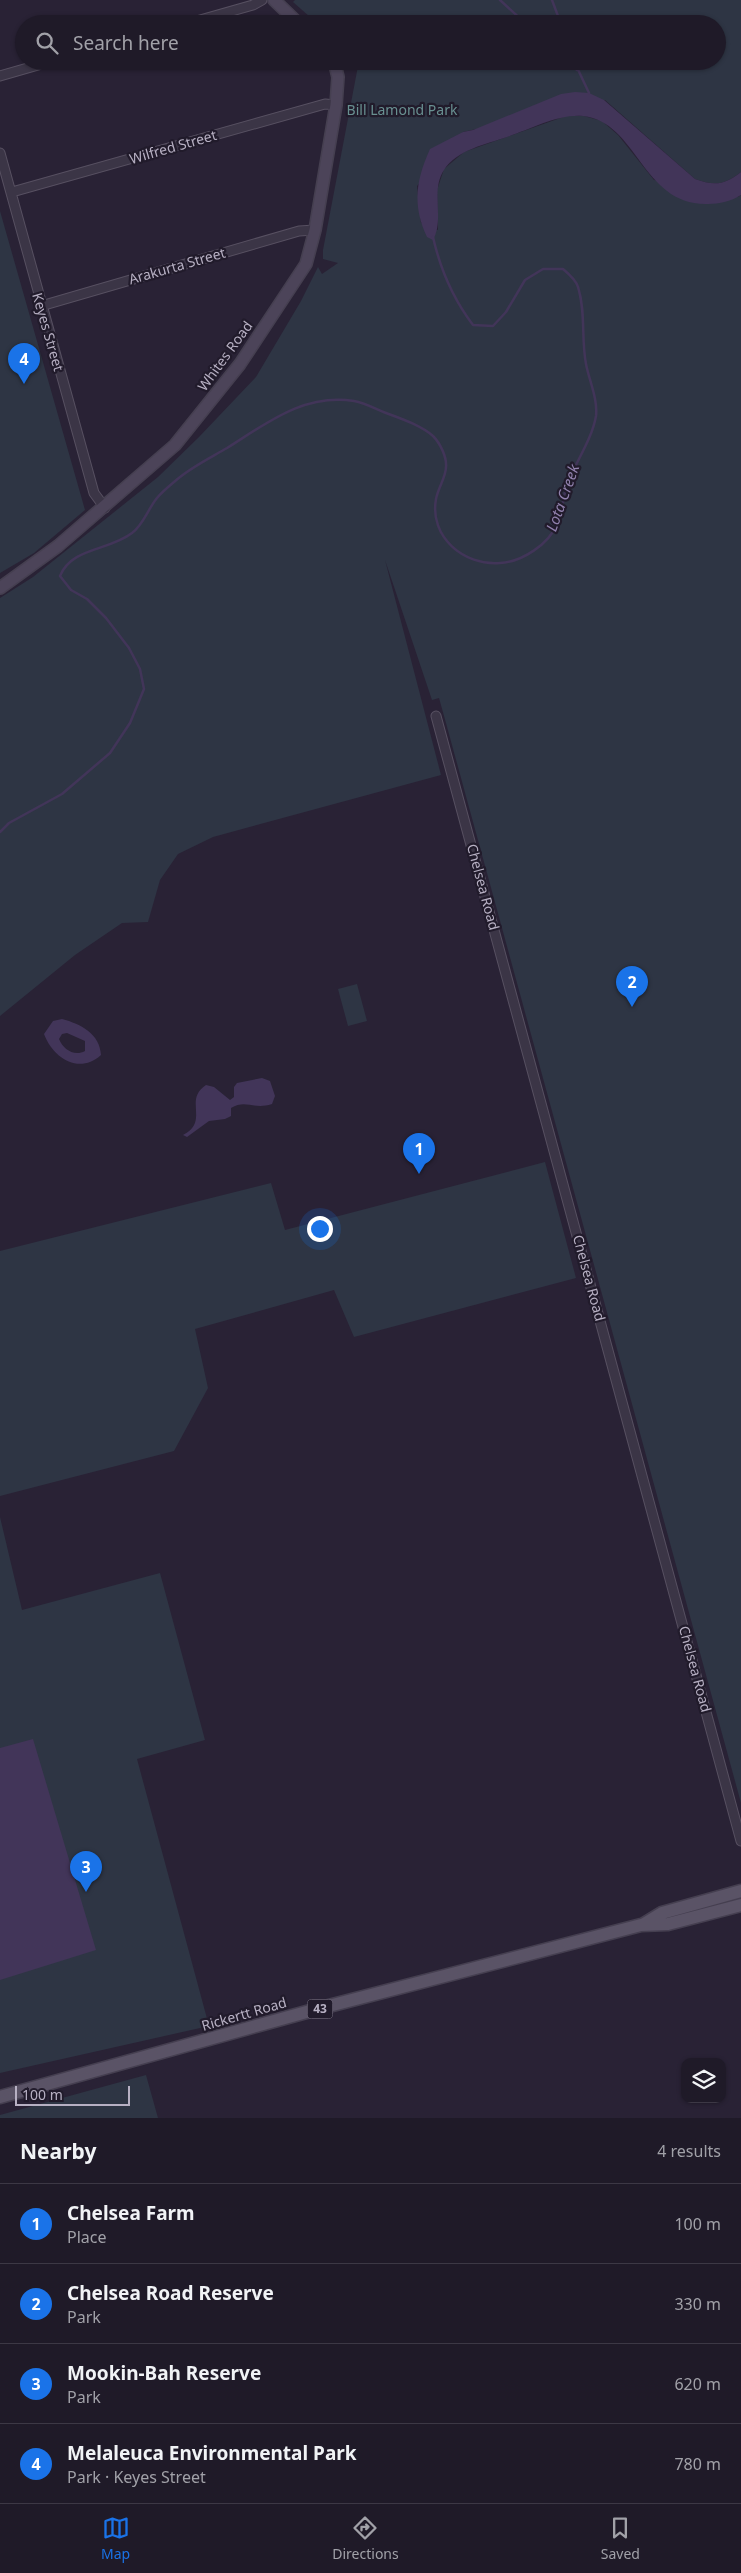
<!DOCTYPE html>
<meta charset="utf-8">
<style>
body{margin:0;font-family:"Noto Sans",sans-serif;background:#272330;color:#f1f3f6}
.controls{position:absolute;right:15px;bottom:15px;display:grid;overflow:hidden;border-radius:10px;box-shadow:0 1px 4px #0004}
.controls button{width:45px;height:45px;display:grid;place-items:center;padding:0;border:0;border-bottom:1px solid #3c3845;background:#1f1a28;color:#f1f3f6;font:25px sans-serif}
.scale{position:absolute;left:15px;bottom:12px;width:115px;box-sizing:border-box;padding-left:5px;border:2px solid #b7b0c3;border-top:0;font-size:14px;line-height:18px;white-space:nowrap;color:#b7b0c3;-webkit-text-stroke:4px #211b2b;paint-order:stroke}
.you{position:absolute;left:319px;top:1228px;width:18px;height:18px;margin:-12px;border:4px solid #fff;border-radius:50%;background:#1a73e8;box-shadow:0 0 0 8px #1a73e833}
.badge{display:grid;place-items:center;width:32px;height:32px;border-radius:50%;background:#1a73e8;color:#fff;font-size:16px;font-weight:700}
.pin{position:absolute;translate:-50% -41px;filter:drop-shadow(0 1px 2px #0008)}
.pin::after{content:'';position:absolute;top:26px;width:18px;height:15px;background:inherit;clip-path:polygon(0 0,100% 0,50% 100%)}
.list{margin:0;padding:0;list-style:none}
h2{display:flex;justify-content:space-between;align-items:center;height:65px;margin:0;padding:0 20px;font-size:21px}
h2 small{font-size:16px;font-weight:400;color:#a1a1a8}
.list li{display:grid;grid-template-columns:32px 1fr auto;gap:15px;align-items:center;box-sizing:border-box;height:80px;padding:0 20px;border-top:1px solid #3c3845}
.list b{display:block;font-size:19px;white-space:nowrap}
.list p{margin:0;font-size:16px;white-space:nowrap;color:#a1a1a8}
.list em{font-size:16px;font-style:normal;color:#a1a1a8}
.icon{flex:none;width:28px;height:28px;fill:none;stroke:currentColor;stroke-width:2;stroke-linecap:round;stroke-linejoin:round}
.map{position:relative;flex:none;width:741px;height:2118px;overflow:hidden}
.search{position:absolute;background:#1f1a28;box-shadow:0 1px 4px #0004;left:15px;right:15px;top:15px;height:55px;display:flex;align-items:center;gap:12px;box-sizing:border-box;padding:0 18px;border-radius:28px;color:#a1a1a8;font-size:19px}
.sheet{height:385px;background:#1f1a28}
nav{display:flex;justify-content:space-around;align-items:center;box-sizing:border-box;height:70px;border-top:1px solid #3c3845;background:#1f1a28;font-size:14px;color:#a1a1a8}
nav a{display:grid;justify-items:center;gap:2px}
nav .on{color:#1a73e8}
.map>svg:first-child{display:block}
.green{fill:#2e3544}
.water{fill:#423559;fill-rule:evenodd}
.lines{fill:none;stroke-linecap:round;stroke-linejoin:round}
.stream{stroke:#423559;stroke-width:2.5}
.street-casing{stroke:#575061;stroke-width:11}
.secondary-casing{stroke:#453f50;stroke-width:14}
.primary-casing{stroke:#453f50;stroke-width:15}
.street{stroke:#3b3546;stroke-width:9}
.secondary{stroke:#4c4459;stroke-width:11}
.primary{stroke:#5a5366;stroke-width:12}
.labels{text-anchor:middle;stroke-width:4.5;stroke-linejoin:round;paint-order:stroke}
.shield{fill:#211b2b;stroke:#8a8395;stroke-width:1}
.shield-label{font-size:12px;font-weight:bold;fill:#b7b0c3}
.park-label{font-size:14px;fill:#699091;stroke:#211b2b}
.street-label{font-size:14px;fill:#b7b0c3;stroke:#211b2b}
.water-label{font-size:15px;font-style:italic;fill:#9181ad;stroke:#211b2b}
</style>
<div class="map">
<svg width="741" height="2118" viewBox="0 0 741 2118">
<rect width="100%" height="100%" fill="#292235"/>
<!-- green -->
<path class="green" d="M295 0H741V172C725 185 714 186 695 179L605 100 463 132 417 186 421 223 438 230 437 190 444 169 464 152 566 116H584L602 121 618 135 654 180 738 197 741 195V1803L446 723 439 698 432 700 385 560 441 775 213 837 178 854 160 880 148 922 122 923 75 955 0 1016V598L33 577 158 477 199 437 256 377 301 301 318 267 322 274 338 263 323 259V250L358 66 353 61H717V24H318L293 2Z
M0 211 85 510 34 553 0 573Z
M357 984 367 1021 348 1026 338 989Z
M545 1162 576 1278 354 1337 334 1290 195 1329 208 1388 174 1451 0 1496V1251L271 1183 285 1230Z
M0 1517 22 1610 160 1573 205 1740 137 1759 209 2026 0 2073Z
M146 2075 158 2118H0V2115Z"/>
<!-- water -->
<path class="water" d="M575 92 589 93 604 100 695 179C714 186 725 185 741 172V195C732 201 719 204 708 204 642 206 638 122 583 116 558 114 531 129 507 137 487 144 456 150 444 170 430 191 445 218 433 240L427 237C412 205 416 180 430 149L463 132 473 130 561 94Z
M62 1019C81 1024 100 1034 101 1055 79 1075 53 1058 44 1034L53 1021ZM67 1033 85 1041V1051C74 1057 63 1049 59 1039L62 1034Z
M262 1078 270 1081 275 1096 272 1104C253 1110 246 1099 231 1108V1116L225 1119 209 1121 187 1137 183 1135C210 1121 183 1100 206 1085L214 1087 230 1100 234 1097V1087L237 1083Z
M33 1739 96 1950 0 1980V1748Z"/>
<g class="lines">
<!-- stream -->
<path class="stream" d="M500 0 526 24
M552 0 561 24
M567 61 577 70
M574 61 589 93
M0 832 9 823 62 794 110 753 130 723 144 689 140 669 129 648 106 618 87 599 71 590 60 576C72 547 109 551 132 533 143 525 148 509 157 498 162 492 168 487 174 482 189 468 210 458 227 448 267 423 304 393 354 401 365 403 376 409 386 413 402 419 420 425 433 436 440 443 447 457 446 467 446 477 438 488 436 499 429 537 464 566 500 563 522 562 549 544 557 524 563 511 563 495 568 482 577 460 592 439 596 416 598 399 589 380 586 364 581 339 586 312 578 287 576 280 569 274 563 269H543L525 280 506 312 493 326 473 325C454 300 440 268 433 237"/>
<defs>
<path id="street" d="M186 24 253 5 262 0
M0 76 52 61
M0 153 94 493 105 508
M12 192 325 104 336 105
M41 306 299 231 315 230
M436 716 741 1841"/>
<path id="secondary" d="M274 0 299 24
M0 588 58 546 175 445 240 364 306 264 315 230 336 105 338 77 334 61"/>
<path id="primary" d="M644 1924 662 1913 741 1891
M0 2097 321 2008 641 1925 668 1924 741 1905"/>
</defs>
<!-- street casing -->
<use href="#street" class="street-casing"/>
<!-- secondary casing -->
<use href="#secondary" class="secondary-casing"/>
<!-- primary casing -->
<use href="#primary" class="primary-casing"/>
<!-- street -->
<use href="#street" class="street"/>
<!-- secondary -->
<use href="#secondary" class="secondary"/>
<!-- primary -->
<use href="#primary" class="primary"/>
</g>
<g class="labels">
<!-- shield labels -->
<rect class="shield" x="307.5" y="1999.5" width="25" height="19" rx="4"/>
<g class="shield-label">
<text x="320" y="2013">43</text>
</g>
<!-- park labels -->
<g class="park-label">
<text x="402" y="115">Bill Lamond Park</text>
</g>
<!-- street labels -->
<g class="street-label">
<text transform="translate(173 147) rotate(-16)" y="5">Wilfred Street</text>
<text transform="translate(177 266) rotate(-16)" y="5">Arakurta Street</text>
<text transform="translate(48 332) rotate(74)" y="5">Keyes Street</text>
<text transform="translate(225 356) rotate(-54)" y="5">Whites Road</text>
<text transform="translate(483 887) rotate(75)" y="5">Chelsea Road</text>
<text transform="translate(589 1278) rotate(75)" y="5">Chelsea Road</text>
<text transform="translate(695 1669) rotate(75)" y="5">Chelsea Road</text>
<text transform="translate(244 2014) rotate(-16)" y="5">Rickertt Road</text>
</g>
<!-- water labels -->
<g class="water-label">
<text transform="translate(563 498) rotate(-70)" y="5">Lota Creek</text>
</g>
</g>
</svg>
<div class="controls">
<button><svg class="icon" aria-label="layers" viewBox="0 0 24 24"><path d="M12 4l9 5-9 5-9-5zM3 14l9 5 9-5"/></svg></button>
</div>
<div class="scale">100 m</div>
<div class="you"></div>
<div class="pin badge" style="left:419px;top:1174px">1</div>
<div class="pin badge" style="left:632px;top:1007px">2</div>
<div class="pin badge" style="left:86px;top:1892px">3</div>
<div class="pin badge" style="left:24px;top:384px">4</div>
<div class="search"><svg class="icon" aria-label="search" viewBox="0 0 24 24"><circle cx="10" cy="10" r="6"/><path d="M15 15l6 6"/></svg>Search here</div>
</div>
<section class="sheet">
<h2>Nearby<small>4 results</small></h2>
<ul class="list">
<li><span class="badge">1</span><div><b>Chelsea Farm</b><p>Place</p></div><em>100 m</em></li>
<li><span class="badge">2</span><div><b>Chelsea Road Reserve</b><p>Park</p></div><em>330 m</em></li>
<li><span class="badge">3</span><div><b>Mookin-Bah Reserve</b><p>Park</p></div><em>620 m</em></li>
<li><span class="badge">4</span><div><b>Melaleuca Environmental Park</b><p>Park · Keyes Street</p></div><em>780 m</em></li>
</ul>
</section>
<nav>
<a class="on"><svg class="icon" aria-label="map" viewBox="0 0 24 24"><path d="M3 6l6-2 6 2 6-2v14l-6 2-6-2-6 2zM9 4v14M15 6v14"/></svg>Map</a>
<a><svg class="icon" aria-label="directions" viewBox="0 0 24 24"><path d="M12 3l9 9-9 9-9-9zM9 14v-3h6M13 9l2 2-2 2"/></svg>Directions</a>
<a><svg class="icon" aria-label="saved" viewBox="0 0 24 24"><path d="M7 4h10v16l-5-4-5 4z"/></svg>Saved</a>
</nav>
